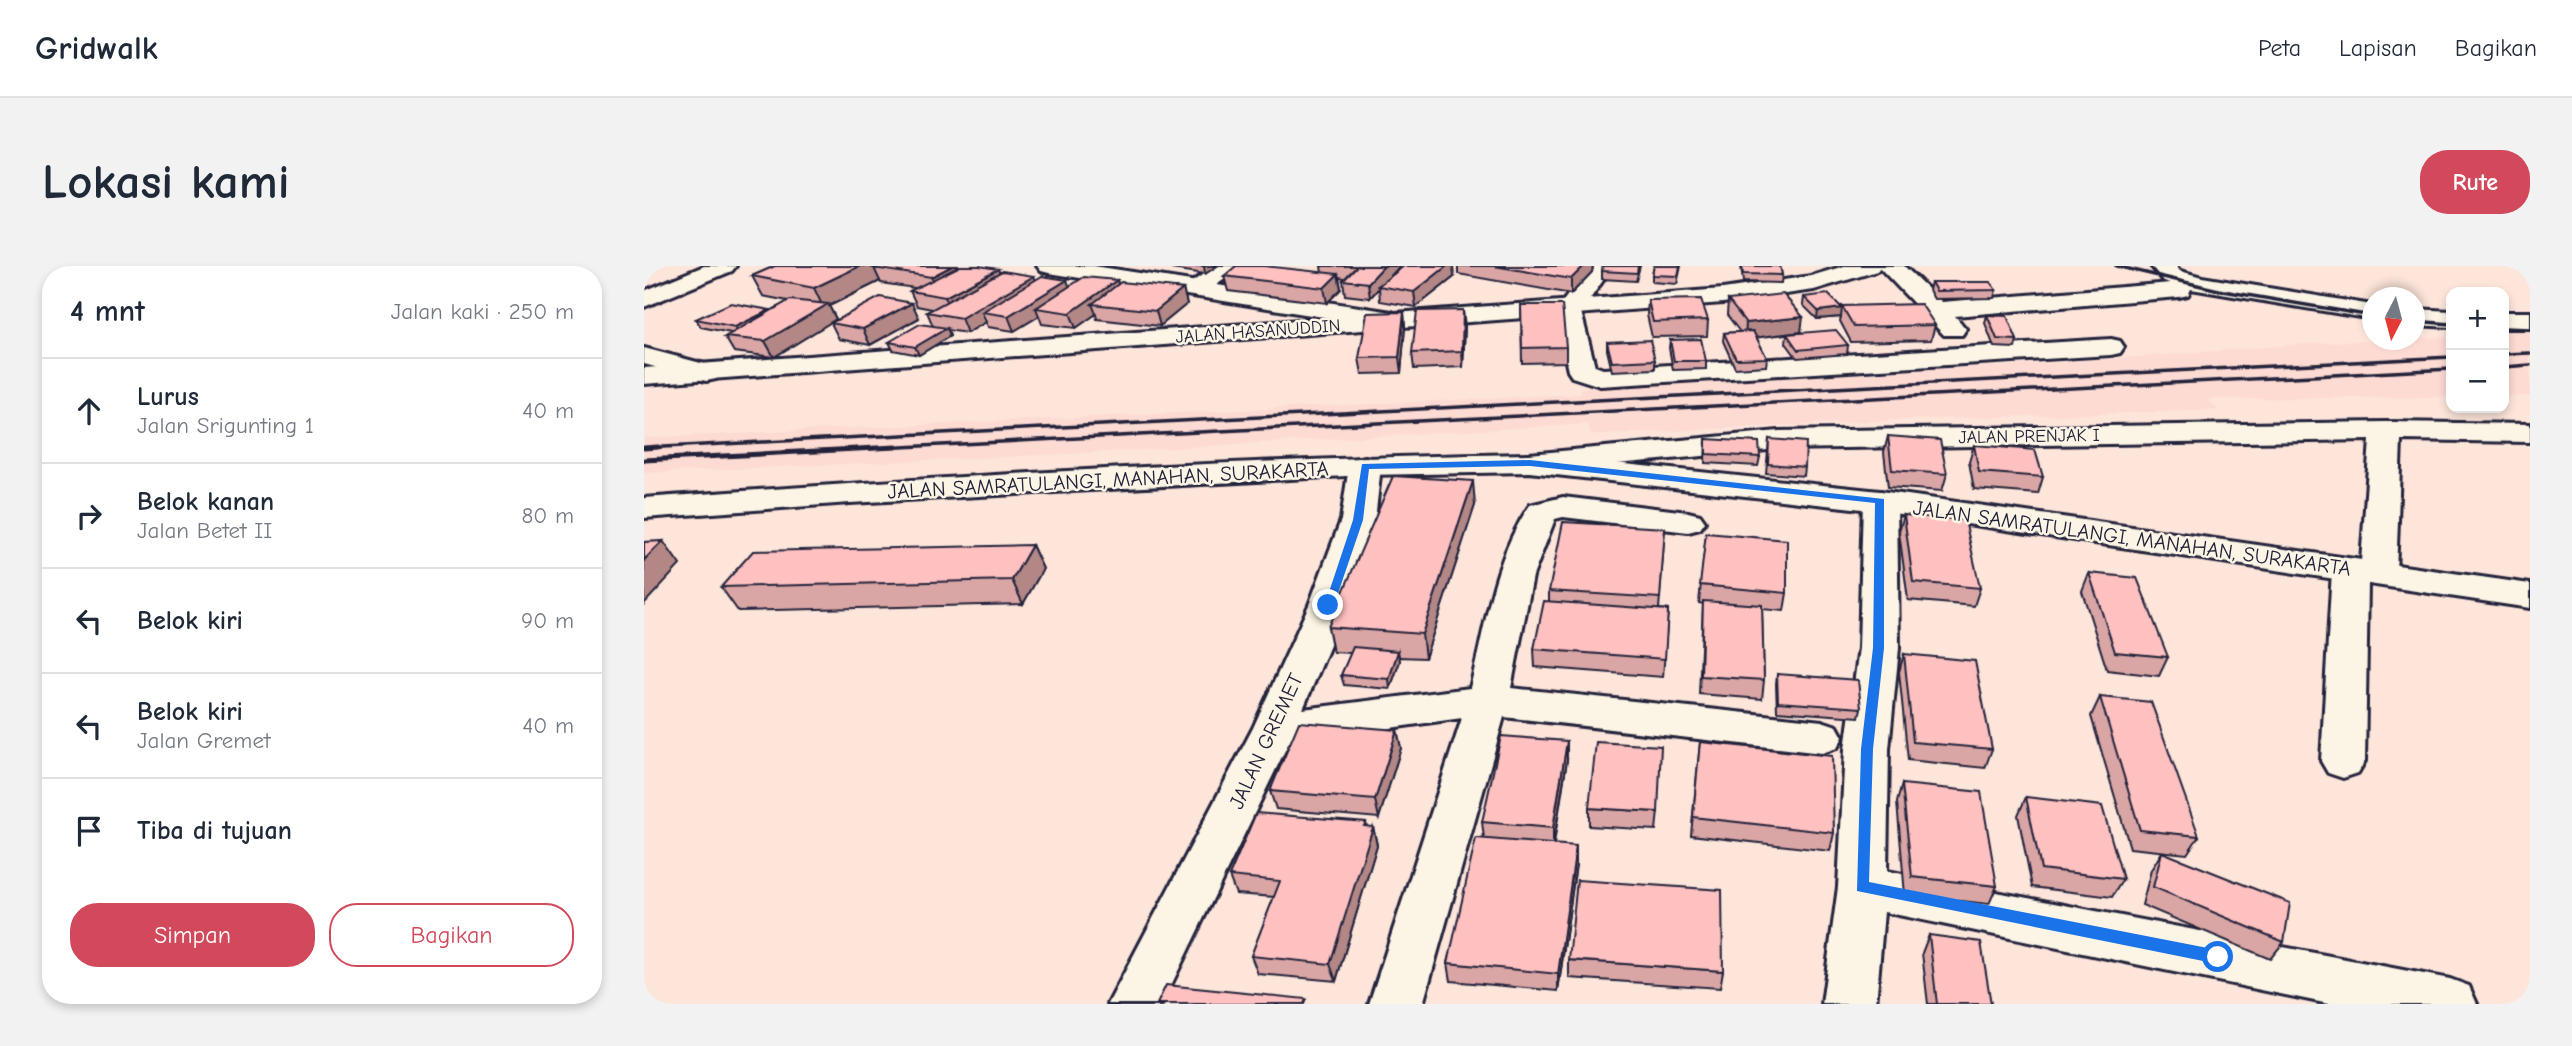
<!DOCTYPE html>
<html lang="id">
<meta charset="utf-8">
<style>
body{margin:0;font-family:"Comic Neue",sans-serif;background:#f2f2f3;color:#1f2937}
.controls{position:absolute;right:21px;top:21px;display:grid;overflow:hidden;border-radius:14px;box-shadow:0 4px 10px #0003}
.controls button{width:63px;height:63px;display:grid;place-items:center;padding:0;border:0;border-bottom:2px solid #e0e1e3;background:#fff;color:#1f2937;font:35px sans-serif}
.compass{position:absolute;left:1718px;top:21px;width:63px;height:63px;border-radius:50%;background:#fff;box-shadow:0 4px 10px #0003;rotate:186deg}
.stop{position:absolute;width:21px;height:21px;margin:-16px;border:5px solid #1a73e8;border-radius:50%;background:#fff}
.stop.end{background:#1a73e8;border-color:#fff;box-shadow:0 2px 7px #0008}
.list{margin:0;padding:0;list-style:none}
h2{display:flex;justify-content:space-between;align-items:center;height:91px;margin:0;padding:0 28px;font-size:30px}
h2 small{font-size:23px;font-weight:400;color:#747a83}
.list li{display:grid;grid-template-columns:46px 1fr auto;gap:21px;align-items:center;box-sizing:border-box;height:105px;padding:0 28px;border-top:2px solid #e0e1e3}
.list b{display:block;font-size:26px;white-space:nowrap}
.list p{margin:0;font-size:23px;white-space:nowrap;color:#747a83}
.list em{font-size:23px;font-style:normal;color:#747a83}
.actions{display:flex;gap:14px;padding:21px 28px}
.actions a{flex:1;padding:16px 0;border:2px solid #d1495b;border-radius:28px;text-align:center;font-size:24px;color:#d1495b}
.actions .main{background:#d1495b;color:#fff}
.icon{flex:none;width:38px;height:38px;fill:none;stroke:currentColor;stroke-width:2;stroke-linecap:round;stroke-linejoin:round}
.map{position:relative;flex:none;width:1886px;height:738px;overflow:hidden;border-radius:28px}
header{display:flex;align-items:center;gap:42px;box-sizing:border-box;height:98px;padding:0 35px;background:#fff;border-bottom:2px solid #e0e1e3}
header strong{font-size:33px}
nav{display:flex;gap:38px;margin-inline-start:auto;font-size:24px}
.intro{display:flex;align-items:center;justify-content:space-between;box-sizing:border-box;height:168px;padding:0 42px}
h1{margin:0;font-size:49px}
.button{padding:18px 32px;border-radius:28px;background:#d1495b;color:#fff;font-size:24px;font-weight:700}
main{display:flex;gap:42px;padding:0 42px}
aside{flex:1;background:#fff;border-radius:28px;box-shadow:0 4px 10px #0003}
.map>svg:first-child{display:block}
.built{fill:#fddad2}
.lines{fill:none;stroke-linecap:round;stroke-linejoin:round}
.minor-casing{stroke:#22223b;stroke-width:6}
.tertiary-casing{stroke:#22223b;stroke-width:6}
.secondary-casing{stroke:#22223b;stroke-width:6}
.minor{fill:#fcf5e5;fill-rule:evenodd}
.tertiary{fill:#fcf5e5;fill-rule:evenodd}
.secondary{fill:#fcf5e5;fill-rule:evenodd}
.rail-far1{stroke:#22223b;stroke-width:3.5}
.rail{stroke:#22223b;stroke-width:5}
.wall{fill:#daa6a5;stroke:#22223b;stroke-width:2}
.shaded-wall{fill:#b28786;stroke:#22223b;stroke-width:2}
.building{fill:#fec1c0;stroke:#22223b;stroke-width:2}
.route{fill:#1a73e8}
.labels{text-anchor:middle;stroke-width:5;stroke-linejoin:round;paint-order:stroke}
.far-street-label{font-size:18px;fill:#22223b;stroke:#fcf5e5}
.street-label{font-size:21px;fill:#22223b;stroke:#fcf5e5}
</style>
<header>
<strong>Gridwalk</strong>
<nav><a>Peta</a><a>Lapisan</a><a>Bagikan</a></nav>
</header>
<div class="intro"><h1>Lokasi kami</h1><a class="button">Rute</a></div>
<main>
<aside>
<h2>4 mnt<small>Jalan kaki · 250 m</small></h2>
<ul class="list">
<li><svg class="icon" aria-label="ahead" viewBox="0 0 24 24"><path d="M12 20V5M6 11l6-6 6 6"/></svg><div><b>Lurus</b><p>Jalan Srigunting 1</p></div><em>40 m</em></li>
<li><svg class="icon" aria-label="right" viewBox="0 0 24 24"><path d="M7 20v-9h11M14 6l5 5-5 5"/></svg><div><b>Belok kanan</b><p>Jalan Betet II</p></div><em>80 m</em></li>
<li><svg class="icon" aria-label="left" viewBox="0 0 24 24"><path d="M17 20v-9H6M10 6l-5 5 5 5"/></svg><div><b>Belok kiri</b></div><em>90 m</em></li>
<li><svg class="icon" aria-label="left" viewBox="0 0 24 24"><path d="M17 20v-9H6M10 6l-5 5 5 5"/></svg><div><b>Belok kiri</b><p>Jalan Gremet</p></div><em>40 m</em></li>
<li><svg class="icon" aria-label="arrive" viewBox="0 0 24 24"><path d="M6 21V4h12l-3 4 3 4H6"/></svg><div><b>Tiba di tujuan</b></div></li>
</ul>
<div class="actions"><a class="main">Simpan</a><a>Bagikan</a></div>
</aside>
<div class="map">
<svg width="1886" height="738" viewBox="0 0 1886 738">
<rect width="100%" height="100%" fill="#fde5da"/>
<filter id="ink" filterUnits="userSpaceOnUse"><feTurbulence type="fractalNoise" baseFrequency=".0143" numOctaves="2"/><feDisplacementMap in="SourceGraphic" scale="14" xChannelSelector="R" yChannelSelector="G"/><feConvolveMatrix kernelMatrix="1 2 1 2 8 2 1 2 1" color-interpolation-filters="sRGB"/></filter>
<g filter="url(#ink)">
<!-- built -->
<path class="built" d="M1860 58 1886 59V130H1860Z
M1807 71V131L1563 133 1575 144 1250 154 947 169 944 158 441 187 0 207V172L937 128V122L1415 97 1674 77Z"/>
<g class="lines">
<defs>
<path id="minor" d="M571 0H600L559 28H541L538 23Z
M945 0H969L937 46 951 100 959 103 1467 73 1476 75 1480 81 1476 87 1467 89 956 120 928 111 924 105 910 41 920 34Z
M1234 0H1260L1298 36 1527 17 1520 15 1507 0H1532L1536 5 1558 11 1728 39V53L1547 23 1544 29 1535 31 1311 50 1322 63 1318 69H1300Z
M1770 43 1807 45V61L1770 59Z
M1860 46H1886V62H1860Z
M0 82 72 101 76 107 72 113 62 115 0 98Z
M1742 156 1886 158V176L1757 174 1752 308 1747 316 1734 319 1724 317 1721 495 1714 507 1699 512 1684 507 1677 495 1688 304 1693 296 1706 293 1717 296 1726 174 1135 183 885 206 874 204 869 197 874 190 885 188 1135 165Z
M721 191 732 193 737 200 731 254 703 339 659 443 826 422C842 359 849 293 886 239L919 231 1044 246 1056 249 1061 256 1056 263 1044 266 919 251 911 253 889 310 867 422 1178 455 1193 460 1199 471 1193 482 1178 487 860 451 779 738H725L818 452 645 476 518 738H464L609 462 665 339 697 254 705 200 710 193Z
M1236 225 1248 228 1253 235 1255 382 1245 483 1243 605 1806 713 1825 720 1833 738H1685L1240 646 1232 738H1178L1194 621 1201 483 1215 382 1219 235 1224 228Z"/>
<path id="tertiary" d="M60 0H92L88 5 0 41V25Z
M393 0H450L748 46 757 49 761 54 757 59 748 62 405 7 397 5Z"/>
<path id="secondary" d="M1200 0H1237L1233 5 1170 24 1079 37 0 118V102L1079 23 1167 10Z
M885 188 1236 225 1886 318V342L1236 245 885 206 721 209 206 237 0 252V232C295 211 590 193 885 188Z"/>
</defs>
<!-- minor casing -->
<use href="#minor" class="minor-casing"/>
<!-- tertiary casing -->
<use href="#tertiary" class="tertiary-casing"/>
<!-- secondary casing -->
<use href="#secondary" class="secondary-casing"/>
<!-- minor -->
<use href="#minor" class="minor"/>
<!-- tertiary -->
<use href="#tertiary" class="tertiary"/>
<!-- secondary -->
<use href="#secondary" class="secondary"/>
<!-- rail-far1 -->
<path class="rail-far1" d="M1472 0 1579 25 1728 50
M1770 55 1807 58
M1860 62 1886 63
M1860 88 1886 87
M1860 101 1886 99
M0 182 1807 91
M217 183 1807 103"/>
<!-- rail -->
<path class="rail" d="M0 182 14 181
M0 194 252 181"/>
</g>
<!-- wall -->
<path class="wall" d="M131 0 355 6 425 20 473 14 474 18 539 23 543 38 516 60 453 53 452 48 432 62 398 58 395 50 370 65 344 61 342 56 323 67 303 64 306 70 275 89 249 84 245 76 289 60 283 46 288 43 273 40 266 25 271 22 237 17 236 15 185 40 192 53 130 91 90 86 81 71 87 67 57 61 52 53 127 45 144 35 119 30 108 10Z
M527 0H573L561 8 528 3Z
M677 0H756L744 13 810 11 772 41 736 35 735 22 726 32 701 29 699 14 700 12 695 11 697 23 683 37 584 25 580 10 678 7Z
M814 0H949L948 6 927 28 814 8Z
M959 0H996L992 15 958 13V5Z
M1010 0H1037L1033 18 1008 16V9Z
M1097 0H1136L1138 9 1137 17 1099 16Z
M1287 16 1352 24 1350 32 1290 33 1285 24Z
M1160 31 1198 42V40L1291 59 1287 74 1207 76 1196 55 1197 51 1173 53 1159 39Z
M1004 34 1064 54 1063 70 1008 71 1003 49Z
M1084 34 1157 66 1112 71 1123 92 1122 100 1091 102 1079 75 1080 67 1096 66 1083 49Z
M877 39 922 81V96L878 97Z
M760 46 761 61 757 107 718 108 715 92Z
M1343 49 1373 74 1371 82 1350 81 1341 57Z
M275 52 226 79 195 73 187 57Z
M821 60 819 101 770 103 768 87Z
M1143 68 1204 79 1203 88 1153 92 1142 77Z
M1026 74 1062 95V103L1029 104 1025 82Z
M963 76 1011 94V103L968 105 963 84Z
M1244 170 1303 208 1298 225 1244 221 1240 186Z
M1062 173 1116 191 1114 200 1061 197Z
M1125 173 1161 201 1160 210 1122 207Z
M1330 179 1399 211 1394 228 1330 223 1325 196Z
M831 239 781 392 755 391 756 395 746 423 700 419 697 409 707 387 689 386 684 361Z
M1260 249 1336 322 1330 340 1264 334 1255 266Z
M1021 262 1015 343 1024 344 1019 411 891 401 890 383 905 336V325Z
M1062 267 1143 327 1140 345 1118 343 1120 414 1118 433 1055 428 1059 338 1055 337Z
M388 279 399 303 379 338 94 345 77 321Z
M1445 307 1524 391 1515 410 1463 404 1438 325Z
M1260 388 1348 483 1341 502 1264 494 1255 406Z
M1133 408 1217 442 1215 451 1133 445 1132 418Z
M1456 431 1555 570 1543 588 1486 582 1447 450Z
M753 464 757 482 735 552 632 543 626 525Z
M1056 476 1190 567 1186 585 1047 569Z
M923 494 910 578 932 598 914 725 807 715 804 697 840 572 838 556Z
M1258 518 1353 620 1345 638 1261 629 1253 536Z
M1382 531 1479 613 1468 631 1388 621 1374 549Z
M945 542 1014 546 1012 564 945 560Z
M729 561 733 579 692 715 614 708 607 690 630 631 592 628 585 610Z
M1518 586 1640 676 1626 693 1498 639 1507 604Z
M1285 669 1347 738H1284L1278 687Z
M925 694 1079 705 1076 722 925 712Z"/>
<!-- shaded-wall -->
<path class="shaded-wall" d="M216 0H265L230 2 236 15 185 40 192 53 130 91 121 75 179 41 170 22Z
M308 0H324L293 26 287 11Z
M560 0H573L561 8Z
M740 0H756L737 20H734L735 22 726 32 724 17Z
M803 0H809L810 11 772 41 770 26Z
M940 0H949L948 6 927 28V13Z
M354 3 360 18 307 46 301 31Z
M694 8 697 23 683 37 680 22Z
M390 10 396 25 338 46 342 56 323 67 317 52Z
M423 14 428 28 392 42 395 50 370 65 364 50Z
M473 14 477 29 448 38 452 48 432 62 426 47Z
M539 23 543 38 516 60 512 45Z
M268 37 275 52 226 79 219 63Z
M1198 42 1197 51 1173 53 1174 45Z
M126 44 130 52 96 69 91 61Z
M819 44 821 60 819 101 818 85Z
M760 46 761 61 757 107 755 91Z
M1159 51 1157 66 1101 73 1102 57Z
M303 62 306 70 275 89 271 81Z
M829 215 831 239 781 392 778 368Z
M19 275 36 299 0 338V294Z
M388 279 399 303 379 338 368 314Z
M754 385 756 395 746 423 745 413Z
M753 464 757 482 735 552 731 534Z
M923 475V494L909 580V562Z
M722 556 725 573 729 561 733 579 692 715 686 698Z
M932 580V598L914 725V708Z"/>
<!-- building -->
<path class="building" d="M131 0H216L170 22 108 10Z
M235 0H308L287 11 230 2Z
M316 0H335L354 3 301 31 266 25Z
M592 0H620L694 8 680 22 580 10Z
M711 0H740L724 17 699 14 713 0Z
M760 0H803L770 26 734 20Z
M850 0H940L927 13Z
M959 0H994L993 7 958 5Z
M1010 0H1036L1034 10 1008 9Z
M1098 0H1136L1138 9 1099 8Z
M358 5 390 10 317 52 283 46Z
M398 10 423 14 364 50 338 46Z
M440 11 473 14 426 47 392 42Z
M477 16 539 23 512 45 448 38Z
M1287 16H1346L1352 24 1292 25Z
M1139 28 1159 51 1102 57 1084 34Z
M1184 28 1198 42 1174 45 1160 31Z
M236 31 268 37 219 63 187 57Z
M1057 33 1064 54 1009 56 1004 34Z
M146 34 184 38 121 75 81 71Z
M87 37 126 44 91 61 52 53Z
M1277 38 1291 59 1210 61 1198 40Z
M877 39H918L922 81 878 82Z
M819 44 818 85 768 87 773 45Z
M760 46 755 91 715 92 723 47Z
M1343 49 1363 50 1373 74 1353 73Z
M276 58 303 62 271 81 245 76Z
M1192 64 1204 79 1154 84 1143 68Z
M1109 65 1123 92 1092 93 1080 67Z
M1057 73 1062 95H1030L1026 74Z
M1006 74 1011 94 968 96 963 76Z
M1244 170 1296 174 1303 208 1248 204Z
M1062 173 1115 176 1116 191 1062 188Z
M1125 173 1162 176 1161 201 1124 198Z
M1330 179 1391 184 1399 211 1335 206Z
M749 210 829 215 778 368 684 361Z
M1260 249 1321 254 1336 322 1269 316Z
M919 256 1021 262 1016 332 905 325Z
M1062 267 1143 274V327L1056 319Z
M19 275 0 294V276Z
M388 279 368 314 77 321 109 285Z
M1445 307 1493 312 1524 391 1471 386Z
M900 335 1024 344 1021 393 890 383Z
M1059 335 1118 339 1120 414 1057 410Z
M709 381 754 385 745 413 697 409Z
M1260 388 1331 395 1348 483 1269 476Z
M1133 408 1214 414 1217 442 1134 436Z
M1456 431 1507 436 1555 570 1496 564Z
M655 456 753 464 731 534 626 525Z
M857 470 923 475 909 562 838 556Z
M952 476 1017 480 1014 546 945 542Z
M1056 476 1188 490 1190 567 1049 551Z
M1258 518 1337 526 1353 620 1268 611Z
M1382 531 1458 540 1479 613 1397 603Z
M612 547 722 556 720 560 729 561 686 698 607 690 636 615 585 610Z
M832 572 932 580 914 708 804 697Z
M1518 586 1646 637 1640 676 1509 621Z
M933 614 1078 624 1079 705 925 694Z
M1285 669 1337 676 1347 738H1293Z
M522 719 662 733 660 738H513Z"/>
</g>
<!-- route -->
<path class="route" d="M886 194 1240 233V382L1229 483 1225 616 1574 684 1579 686V696L1574 698 1213 625 1217 483 1229 382 1231 237 886 200 725 203 719 254 690 339 680 341 709 254 718 198Z"/>
<g class="labels">
<!-- far-street labels -->
<g class="far-street-label">
<text transform="translate(614 65) rotate(-4)" y="6">JALAN HASANUDDIN</text>
<text transform="translate(1385 170) rotate(-1)" y="6">JALAN PRENJAK I</text>
</g>
<!-- street labels -->
<g class="street-label">
<text transform="translate(464 214) rotate(-3)" y="7">JALAN SAMRATULANGI, MANAHAN, SURAKARTA</text>
<text transform="translate(1488 272) rotate(8)" y="7">JALAN SAMRATULANGI, MANAHAN, SURAKARTA</text>
<text transform="translate(622 475) rotate(-65)" y="7">JALAN GREMET</text>
</g>
</g>
</svg>
<div class="controls">
<button>+</button>
<button>−</button>
</div>
<svg class="compass" viewBox="-18 -18 36 36"><path d="M0-13l5 13h-10z" fill="#e53935"/><path d="M0 13l5-13h-10z" fill="#747a83"/></svg>
<div class="stop" style="left:1574px;top:691px"></div>
<div class="stop end" style="left:684px;top:339px"></div>
</div>
</main>
